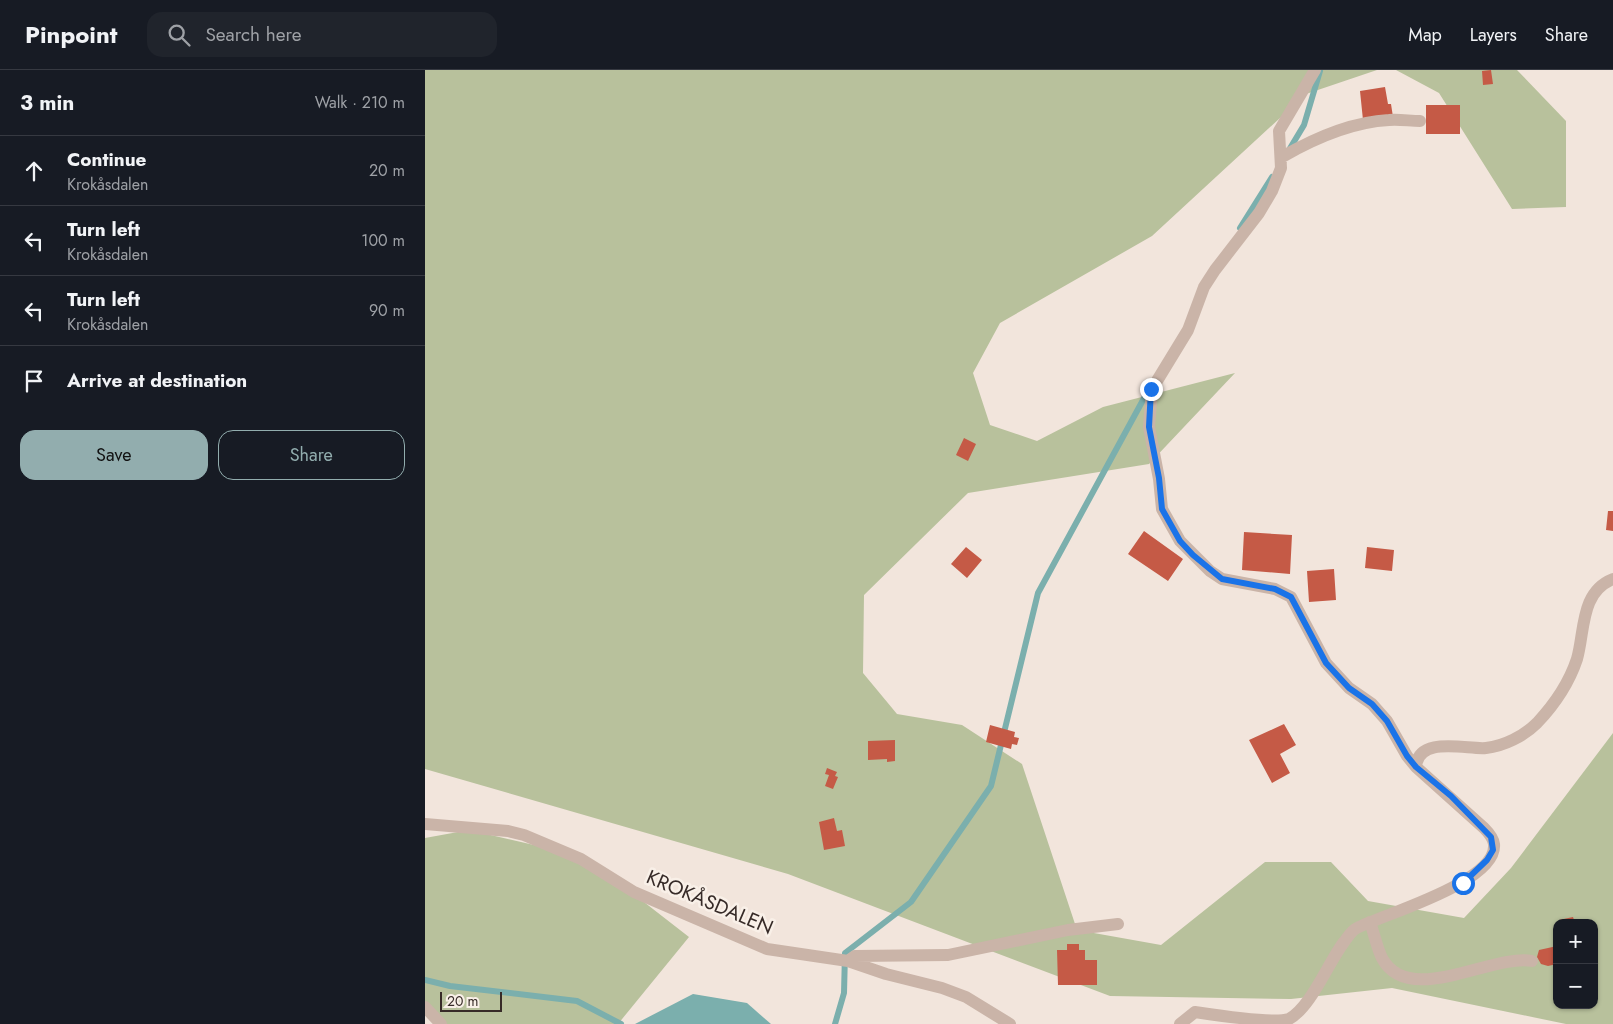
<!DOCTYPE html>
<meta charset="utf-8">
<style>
body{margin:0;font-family:Jost,sans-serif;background:#20242c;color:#f1f3f6}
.controls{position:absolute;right:15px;bottom:15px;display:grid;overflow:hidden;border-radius:10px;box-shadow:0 1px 4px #0004}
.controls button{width:45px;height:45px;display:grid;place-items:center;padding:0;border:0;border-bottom:1px solid #363941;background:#171b24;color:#f1f3f6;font:25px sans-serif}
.scale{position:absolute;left:15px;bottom:12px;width:62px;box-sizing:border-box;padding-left:5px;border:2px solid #372b28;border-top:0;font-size:14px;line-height:18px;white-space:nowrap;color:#372b28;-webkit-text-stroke:4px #f9f0e8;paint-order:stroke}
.stop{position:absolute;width:15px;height:15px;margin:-11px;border:4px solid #1a73e8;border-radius:50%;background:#fff}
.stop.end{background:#1a73e8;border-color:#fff;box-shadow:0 1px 5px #0008}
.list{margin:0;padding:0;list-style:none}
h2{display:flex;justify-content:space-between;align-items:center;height:65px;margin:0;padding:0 20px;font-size:21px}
h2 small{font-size:16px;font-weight:400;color:#9ea1a6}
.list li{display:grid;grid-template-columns:32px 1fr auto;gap:15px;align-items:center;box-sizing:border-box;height:70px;padding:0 20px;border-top:1px solid #363941}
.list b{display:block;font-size:19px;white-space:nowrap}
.list p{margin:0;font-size:16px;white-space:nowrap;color:#9ea1a6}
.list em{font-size:16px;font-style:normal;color:#9ea1a6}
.actions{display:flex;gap:10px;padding:15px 20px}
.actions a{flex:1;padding:11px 0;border:1px solid #92adae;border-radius:15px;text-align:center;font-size:18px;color:#92adae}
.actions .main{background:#92adae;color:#111}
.icon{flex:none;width:28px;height:28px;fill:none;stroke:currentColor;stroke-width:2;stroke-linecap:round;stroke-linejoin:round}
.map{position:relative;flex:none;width:1188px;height:954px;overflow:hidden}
header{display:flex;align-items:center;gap:30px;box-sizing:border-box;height:70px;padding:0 25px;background:#171b24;border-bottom:1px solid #363941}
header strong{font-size:24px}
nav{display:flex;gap:28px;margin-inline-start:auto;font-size:18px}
.search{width:350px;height:45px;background:#20242c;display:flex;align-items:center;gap:12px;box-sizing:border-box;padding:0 18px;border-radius:15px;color:#9ea1a6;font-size:19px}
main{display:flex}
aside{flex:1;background:#171b24}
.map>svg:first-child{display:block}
.green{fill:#b8c19c;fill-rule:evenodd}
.water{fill:#7bafad}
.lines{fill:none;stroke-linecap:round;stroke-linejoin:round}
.stream{stroke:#7bafad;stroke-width:6}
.building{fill:#c55a46}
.minor{stroke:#cab4a8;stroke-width:12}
.route{stroke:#1a73e8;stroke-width:6}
.labels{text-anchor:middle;stroke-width:5;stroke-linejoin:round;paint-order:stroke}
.street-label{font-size:20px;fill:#372b28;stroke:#f9f0e8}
</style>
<header>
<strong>Pinpoint</strong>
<div class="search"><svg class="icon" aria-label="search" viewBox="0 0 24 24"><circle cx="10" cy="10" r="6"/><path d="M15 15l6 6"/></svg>Search here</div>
<nav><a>Map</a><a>Layers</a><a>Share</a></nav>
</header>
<main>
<aside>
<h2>3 min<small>Walk · 210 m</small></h2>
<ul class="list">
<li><svg class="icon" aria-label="ahead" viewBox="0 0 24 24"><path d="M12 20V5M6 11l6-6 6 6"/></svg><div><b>Continue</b><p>Krokåsdalen</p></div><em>20 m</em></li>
<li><svg class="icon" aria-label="left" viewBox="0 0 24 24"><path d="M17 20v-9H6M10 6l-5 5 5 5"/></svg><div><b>Turn left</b><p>Krokåsdalen</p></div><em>100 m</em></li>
<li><svg class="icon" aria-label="left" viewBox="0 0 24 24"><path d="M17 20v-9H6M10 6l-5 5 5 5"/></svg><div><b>Turn left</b><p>Krokåsdalen</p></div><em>90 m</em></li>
<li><svg class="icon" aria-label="arrive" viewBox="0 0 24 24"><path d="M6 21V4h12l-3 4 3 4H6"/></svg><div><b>Arrive at destination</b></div></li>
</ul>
<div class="actions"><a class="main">Save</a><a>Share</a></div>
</aside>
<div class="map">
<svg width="1188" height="954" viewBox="0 0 1188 954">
<rect width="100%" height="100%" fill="#f2e5dc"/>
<!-- green -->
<path class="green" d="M0 0H952L881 24 727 166 575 253 548 303 565 355 612 371 678 337 810 303 724 394 543 423 439 525 438 603 472 644 537 655 597 694 652 860 736 875 840 792H906L943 831 1039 848 1086 798 1188 663V954H1141L967 918 866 929 685 926 363 804 0 699ZM1132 853H1169V935H1132Z
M971 0H1092L1141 51V137L1087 139 1014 23Z
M44 760 161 787 264 867 193 954H10L0 944V768Z"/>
<!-- water -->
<path class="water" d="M268 924 322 933 346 954H210Z"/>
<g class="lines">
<!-- stream -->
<path class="stream" d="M864 80 879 55 895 1
M815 158 847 107
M0 910 25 916 152 931 196 954
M410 954 419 923 420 883 486 832 566 716 613 523 724 319"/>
</g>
<!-- building -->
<path class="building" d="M1066 0 1068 14 1058 15 1057 1Z
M960 17 963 34H966L968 47 938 50 935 21Z
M1001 35H1035V64H1001Z
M539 368 551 374 543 391 531 385Z
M1183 441H1188V461L1181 460Z
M719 461 758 489 743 511 703 484Z
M819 462 867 465 865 504 817 500Z
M541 477 557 490 542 508 526 494Z
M942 477 969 480 967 501 940 498Z
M909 499 911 530 884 532 882 501Z
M859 654 871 675 855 684 865 703 847 713 824 670Z
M565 655 590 662 589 667 594 668 592 675 587 674 586 679 561 672Z
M470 670V691L462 692V689L443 690V671Z
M402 698 412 702 410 706 413 707 408 719 400 716 404 705 400 704Z
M409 748 412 761 417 760 420 776 399 780 394 752Z
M1148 847 1150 853H1134V850Z
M642 874H654V880H660V890H672V915H633L632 880H642Z
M1132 876V894L1123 896 1116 894 1112 887 1114 880Z"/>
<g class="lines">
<!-- minor -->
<path class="minor" d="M856 91 857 87C888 69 927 52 964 50 974 49 985 51 995 51
M991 697C993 665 1043 680 1061 678 1079 676 1099 666 1112 653 1129 635 1144 613 1152 589 1160 561 1155 522 1188 509
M0 754 83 761 99 765 156 789 209 822 342 879 423 891 461 904 517 918 541 927 585 954
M945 852C949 863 952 878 957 888 983 938 1069 883 1107 891
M423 891 430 886 523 885 643 860 693 854
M0 937 16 954
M755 954 770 942C790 945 847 954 864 949 886 937 903 893 919 872 923 867 926 861 932 858 959 844 1073 812 1069 774 1068 767 1063 762 1059 758L991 697 982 686 962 651 947 634 924 618 901 593 866 527 850 519 797 509 785 501 755 471 737 439 734 409 724 357 727 319 763 260 779 217 790 200 834 143 847 121 856 98 854 61 890 0"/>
</g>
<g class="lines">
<!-- route -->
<path class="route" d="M726 319 724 357 734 408 737 439 755 471 768 485 797 509 850 519 866 527 901 593 924 618 947 634 962 651 982 686 991 697 1026 726 1066 767 1068 780 1062 790 1038 813"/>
</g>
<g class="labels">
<!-- street labels -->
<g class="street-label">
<text transform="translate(285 832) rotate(23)" y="7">KROKÅSDALEN</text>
</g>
</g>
</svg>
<div class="controls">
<button>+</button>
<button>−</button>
</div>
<div class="scale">20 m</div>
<div class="stop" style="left:1038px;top:813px"></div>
<div class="stop end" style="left:726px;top:319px"></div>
</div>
</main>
